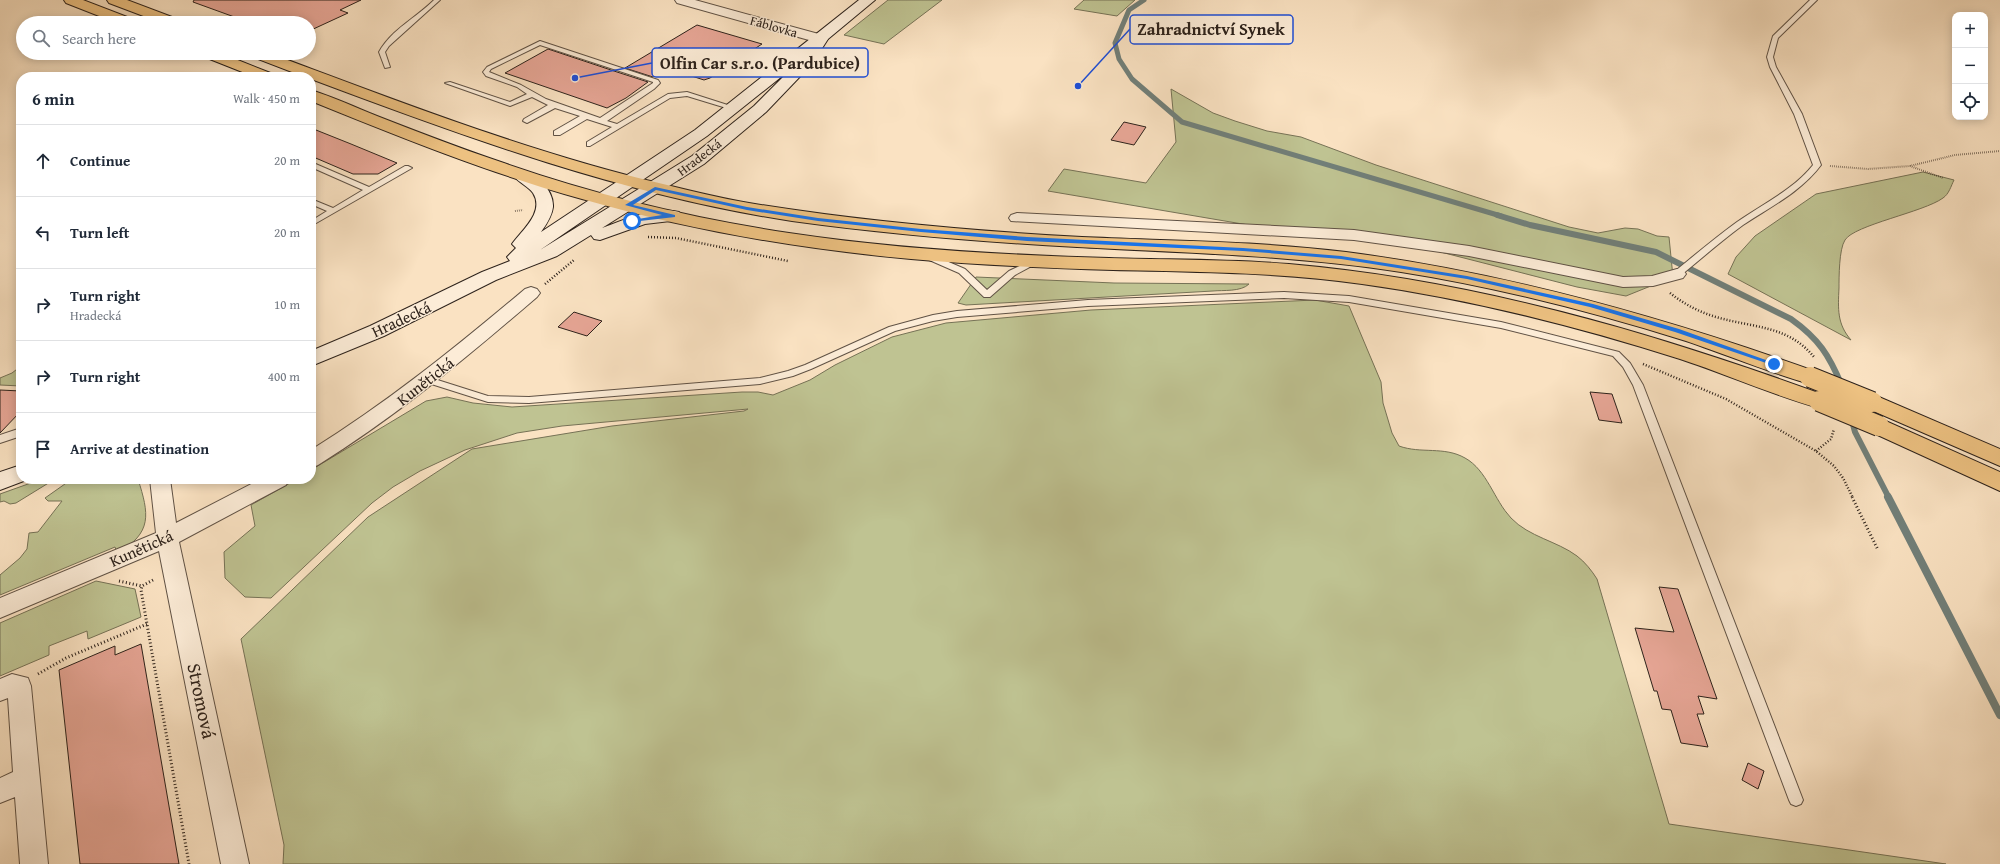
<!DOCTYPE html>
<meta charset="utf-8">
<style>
body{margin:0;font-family:"Gentium Book Plus",serif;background:#f2f2f3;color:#1f2937}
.controls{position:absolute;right:12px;top:12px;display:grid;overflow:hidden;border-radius:8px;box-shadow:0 2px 10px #0003}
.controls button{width:36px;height:36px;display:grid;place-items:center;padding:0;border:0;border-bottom:1px solid #e0e1e3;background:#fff;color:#1f2937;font:20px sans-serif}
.stop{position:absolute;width:12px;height:12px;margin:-9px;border:3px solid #1a73e8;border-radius:50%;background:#fff}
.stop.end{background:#1a73e8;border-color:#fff;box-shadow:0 1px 4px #0008}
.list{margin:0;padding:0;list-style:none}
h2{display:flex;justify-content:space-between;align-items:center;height:52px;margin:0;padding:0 16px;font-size:17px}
h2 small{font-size:13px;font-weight:400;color:#747a83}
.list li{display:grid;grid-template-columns:26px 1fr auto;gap:12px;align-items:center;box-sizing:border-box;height:72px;padding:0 16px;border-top:1px solid #e0e1e3}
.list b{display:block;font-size:15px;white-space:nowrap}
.list p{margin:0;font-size:13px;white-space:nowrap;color:#747a83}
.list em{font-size:13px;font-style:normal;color:#747a83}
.icon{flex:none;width:22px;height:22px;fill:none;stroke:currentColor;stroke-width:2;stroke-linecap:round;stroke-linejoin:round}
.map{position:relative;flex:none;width:2000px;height:864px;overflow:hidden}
.search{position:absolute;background:#fff;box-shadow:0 2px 10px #0003;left:16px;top:16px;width:300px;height:44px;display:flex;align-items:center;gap:10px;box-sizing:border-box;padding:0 14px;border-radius:22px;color:#747a83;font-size:15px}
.panel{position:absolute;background:#fff;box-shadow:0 2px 10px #0003;left:16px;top:72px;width:300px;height:412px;border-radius:16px}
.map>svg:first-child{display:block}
.green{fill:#bfc392;stroke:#767256}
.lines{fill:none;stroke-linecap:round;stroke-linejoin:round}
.stream-far2{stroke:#717f79;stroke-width:5}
.stream-far1{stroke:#717f79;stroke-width:6}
.stream{stroke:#717f79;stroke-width:8}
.building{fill:#e7a696;stroke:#2d221b}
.service-casing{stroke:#605245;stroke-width:2}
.minor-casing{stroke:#605245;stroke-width:2}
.secondary-casing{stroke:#2d221b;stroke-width:2}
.primary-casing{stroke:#2d221b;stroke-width:2}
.path-far2{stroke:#2d221b;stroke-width:2;stroke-dasharray:0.5 1.5;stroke-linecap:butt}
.path-far1{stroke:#2d221b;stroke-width:2.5;stroke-dasharray:1 2;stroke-linecap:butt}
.path{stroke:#2d221b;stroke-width:3;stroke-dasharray:1 2.5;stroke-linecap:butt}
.service{fill:#fcecd7;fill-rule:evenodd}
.minor{fill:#fcecd7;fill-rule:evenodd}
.secondary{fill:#fcecd7;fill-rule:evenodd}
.primary{fill:#edc181;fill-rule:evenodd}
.primary-bridge-casing{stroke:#2d221b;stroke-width:22;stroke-linecap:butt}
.primary-bridge{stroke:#edc181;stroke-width:20}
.route{fill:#1a73e8}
.labels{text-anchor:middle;stroke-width:3;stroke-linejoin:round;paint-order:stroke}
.far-street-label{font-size:13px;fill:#2d221b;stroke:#fcecd7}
.street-label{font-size:16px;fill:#2d221b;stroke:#fcecd7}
.near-street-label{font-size:19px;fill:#2d221b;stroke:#fcecd7}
.leader{fill:none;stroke:#1d4ed8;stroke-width:1.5}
.callout-dot{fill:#1d4ed8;stroke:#fcecd7;stroke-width:1.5}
.callout{fill:#fcecd7;stroke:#1d4ed8;stroke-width:1.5}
.callout-label{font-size:17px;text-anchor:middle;font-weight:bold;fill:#2d221b}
</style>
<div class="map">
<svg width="2000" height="864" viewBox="0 0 2000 864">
<rect width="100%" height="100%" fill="#fae2c2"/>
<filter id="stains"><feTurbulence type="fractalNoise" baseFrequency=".005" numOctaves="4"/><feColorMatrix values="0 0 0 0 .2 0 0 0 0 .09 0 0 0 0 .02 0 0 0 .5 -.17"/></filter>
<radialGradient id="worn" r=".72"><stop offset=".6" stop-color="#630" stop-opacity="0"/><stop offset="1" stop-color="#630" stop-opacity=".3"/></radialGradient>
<!-- green -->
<path class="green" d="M888 0H942L884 44 844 35Z
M1084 0H1135L1117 16 1074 9Z
M1171 89 1213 113 1235 121 1267 131 1301 137 1376 165 1569 227 1598 233 1625 228 1638 229 1657 236 1669 237 1673 277 1626 296 1577 287 1425 248 1272 229 1048 191 1064 169 1146 183 1176 142Z
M1923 172 1954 180C1951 186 1949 194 1943 198 1924 212 1854 225 1845 240 1839 249 1839 277 1839 288 1838 309 1837 324 1851 340L1728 274 1736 257 1755 236 1816 194Z
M976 277 1114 283 1249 284C1241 292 1223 290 1213 291L966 305 958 303Z
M1315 300 1349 306 1381 382 1383 403 1392 433 1399 446C1421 454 1444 446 1465 458 1487 470 1494 500 1511 518 1529 537 1557 541 1577 556 1585 562 1592 571 1597 579L1669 824 1946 864H283L284 845 241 639 368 517 472 449 612 426 744 411 748 409 562 426 517 433 465 450 420 471 393 487 372 503 271 598 245 597 225 578 224 552 255 526 251 505 297 479H311V470L426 401 447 397 473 403 512 407 742 392H758L773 395 810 380 835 365 892 337 946 323 1091 310Z
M21 366V386L0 385V378L12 373Z
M42 479H55L16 503 10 504 4 501 0 502V494Z
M72 479H138C149 514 153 533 117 553L115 547 0 595V575L20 558 27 549 29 533 38 532 62 501H48L45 498Z
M96 581 135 589 141 617 88 639 87 631 49 646V655L0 676V623Z"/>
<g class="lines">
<!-- stream-far2 -->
<path class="stream-far2" d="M1144 0 1129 10 1115 43 1119 59 1132 79 1182 122 1501 216"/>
<!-- stream-far1 -->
<path class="stream-far1" d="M1497 215 1530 225 1656 252 1791 319C1819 339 1829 355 1842 386
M1851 417 1855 432 1889 498"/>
<!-- stream -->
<path class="stream" d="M1888 497 2000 715"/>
</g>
<!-- building -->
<path class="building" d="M194 0H361L340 10 348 13 309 31V23H251L193 2Z
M697 25 762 44 710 78 704 80 673 70 667 74 659 72 653 77 625 68Z
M548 49 617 72 648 82 626 98 607 108 505 73Z
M1124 122 1146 127 1134 145 1111 140Z
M311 128 351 144 397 163 378 174H353L311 156Z
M574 312 602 321 587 336 558 327Z
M0 390 21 391V411L0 433Z
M1590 392 1612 394 1622 423 1599 420Z
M1659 587 1678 589 1717 699 1698 696 1704 714H1697L1708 747 1681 743 1671 710 1662 709 1657 691H1654L1635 628 1674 632Z
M141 644 179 864H80L59 670 115 646V655Z
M1748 763 1764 771 1758 789 1742 780Z"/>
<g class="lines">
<defs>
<path id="service" d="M434 0H440L389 46 385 52 390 67 385 68 379 52C392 29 416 18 434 0Z
M1810 0H1817L1778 38 1773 57 1776 67 1802 114 1821 165C1801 192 1770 207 1743 225 1721 241 1701 259 1680 276H1674L1673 274 1674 272C1695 255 1715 238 1737 222 1763 204 1793 190 1813 165L1794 114 1770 67 1767 57 1773 36Z
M540 41 658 80 660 83 654 89 607 121 617 124 668 94 687 92 737 108 733 110 687 96 670 98 590 146H587V142L612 127 587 119 560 135H554V131L580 116 555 108 527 123 523 121 524 119 548 105 532 97 510 106 445 83 450 82 510 102 527 94 517 87 486 76 483 72 487 67ZM540 45 653 82V83L600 118 546 99 521 85 489 72 491 69Z
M311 162 369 187 405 166H408L412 168 311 226V221L327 211 311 204V199L333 208 363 190 311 167Z
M930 254 965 269 987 290 1009 271 1032 260 1035 259 1039 262 1015 275 990 297H984L959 273 927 259V255Z
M1284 292 1349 296 1501 322 1619 352 1630 363 1643 385 1803 800 1801 804 1796 806 1791 804 1789 800 1633 385 1623 367 1613 356 1501 328 1349 302 1284 298 1088 306 957 317 933 321 895 331 811 369 793 376 760 384 529 403 488 402 425 382 423 380 428 377 488 396 529 397 760 378 788 371 805 365 889 327 933 315 957 311 1088 300Z
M21 428V436L0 443V435Z"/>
<path id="minor" d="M675 0H695L826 36 828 39 821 43 816 42 677 3Z
M1017 213 1354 230 1469 246 1623 277 1652 276 1677 269 1683 270 1686 274 1683 278 1653 286 1623 287 1469 256 1354 240 1011 221 1009 218 1011 215Z
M531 287 537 289 540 293 537 297C467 357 397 416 318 465L311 468V450C387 403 456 347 525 289Z
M150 479H170L176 523 261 479H289L286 485 179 542 249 864H221L159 551 0 618V598L156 533Z
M12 674 28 678 31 686 48 864H20L15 797 0 803V778L13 772 8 698 0 701V679Z"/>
<path id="secondary" d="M859 0H875L828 39 812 64 766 112 704 164 602 228C626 219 654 206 679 212L682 216 679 220 645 224 600 240 594 239 591 235 557 256 496 280 384 336 311 366V351L370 326 482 272 510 261 507 257 516 248 512 244C522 230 545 212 533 193 528 186 519 183 514 176L517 172C534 168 554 190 553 207 552 216 546 225 541 232L695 130ZM791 69 754 106 692 156 540 250 707 136Z
M21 465V479H29L0 490V472Z"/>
<path id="primary" d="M64 0H83L135 20 137 23H117L66 3Z
M107 0H127L180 20 182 23H162L109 3Z
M200 53H220L273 74 276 77H255L202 56Z
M248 53H269C398 101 528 152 663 184 691 191 720 198 749 203 859 221 971 231 1082 237 1170 241 1258 241 1346 252 1508 273 1664 317 1817 372L1820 377 1817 382 1810 384C1768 372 1727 355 1686 341 1593 312 1497 287 1401 272 1293 255 1185 253 1077 247 982 242 887 234 792 221 626 196 468 138 311 79V77H305L250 56Z
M311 90C333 97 355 107 377 116 418 132 459 148 501 162 595 195 691 218 789 233 895 249 1002 255 1109 258 1169 260 1229 259 1289 264 1474 280 1652 332 1827 396L1830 401 1827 406 1819 408C1772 395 1726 374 1680 359 1576 326 1470 299 1362 284 1279 272 1196 272 1113 270 1045 268 978 265 911 259 800 249 689 230 582 199 489 173 400 137 311 101Z
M1872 394 2000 449V466L1864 407 1861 402 1864 397Z
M1879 418 2000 472V491L1871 432 1868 426 1871 420Z"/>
</defs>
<!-- service casing -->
<use href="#service" class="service-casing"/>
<!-- minor casing -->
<use href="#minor" class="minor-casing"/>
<!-- secondary casing -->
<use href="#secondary" class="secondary-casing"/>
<!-- primary casing -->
<use href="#primary" class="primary-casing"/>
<!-- path-far2 -->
<path class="path-far2" d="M1830 166 1868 169 1910 166 1955 155 2000 151
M1910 166 1943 178
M515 211 523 210"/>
<!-- path-far1 -->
<path class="path-far1" d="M648 237 676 238 788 261
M545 284 574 260
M1670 293C1684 304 1699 312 1716 317 1753 328 1788 325 1814 357
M1643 364 1726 399 1816 451 1834 466 1843 478 1853 498
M1816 451 1831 439 1834 429"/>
<!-- path -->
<path class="path" d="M1852 497 1878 550
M153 580 142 586 141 590 189 864
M119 581 142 586
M38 674 66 658 147 624"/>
<!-- service -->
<use href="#service" class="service"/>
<!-- minor -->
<use href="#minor" class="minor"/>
<!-- secondary -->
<use href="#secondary" class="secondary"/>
<!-- primary -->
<use href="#primary" class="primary"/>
<defs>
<path id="primary-bridge" d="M1810 377 1872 402
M1819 401 1879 426"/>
</defs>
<!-- primary-bridge casing -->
<use href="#primary-bridge" class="primary-bridge-casing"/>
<!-- primary-bridge -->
<use href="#primary-bridge" class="primary-bridge"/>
</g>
<!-- route -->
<path class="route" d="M655 187 747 207 818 218 921 229 1027 237 1243 248 1341 256 1467 276 1593 304 1679 329 1777 364 1772 365 1675 332 1590 307 1467 279 1341 259 1243 251 1027 241 921 232 818 221 747 210 656 190 633 205 675 215V217L631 222 632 220 662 215 625 205Z"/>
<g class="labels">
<!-- far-street labels -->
<g class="far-street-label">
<text transform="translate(774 26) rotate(16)" y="5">Fáblovka</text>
<text transform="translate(699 157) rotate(-37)" y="5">Hradecká</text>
</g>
<!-- street labels -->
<g class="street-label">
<text transform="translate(401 319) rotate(-25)" y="6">Hradecká</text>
<text transform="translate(425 381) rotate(-38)" y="6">Kunětická</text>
<text transform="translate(141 548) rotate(-24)" y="6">Kunětická</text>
</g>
<!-- near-street labels -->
<g class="near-street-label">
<text transform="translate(202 701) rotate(78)" y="7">Stromová</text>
</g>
</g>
<!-- callouts -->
<path class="leader" d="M1078 86L1130 29M575 78L652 63"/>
<g class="callout-dot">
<circle cx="1078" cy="86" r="4"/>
<circle cx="575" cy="78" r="4"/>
</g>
<g class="callout">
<rect x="1130" y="15" width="163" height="29" rx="4"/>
<rect x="652" y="48" width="216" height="29" rx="4"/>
</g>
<g class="callout-label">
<text x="1211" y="35">Zahradnictví Synek</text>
<text x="760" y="69">Olfin Car s.r.o. (Pardubice)</text>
</g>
<rect width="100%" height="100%" filter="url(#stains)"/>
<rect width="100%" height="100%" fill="url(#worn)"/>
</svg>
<div class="controls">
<button>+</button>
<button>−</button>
<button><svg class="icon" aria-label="locate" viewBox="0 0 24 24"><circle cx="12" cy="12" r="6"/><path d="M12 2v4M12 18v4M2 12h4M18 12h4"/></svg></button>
</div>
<div class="stop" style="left:632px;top:221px"></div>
<div class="stop end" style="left:1774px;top:364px"></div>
<div class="search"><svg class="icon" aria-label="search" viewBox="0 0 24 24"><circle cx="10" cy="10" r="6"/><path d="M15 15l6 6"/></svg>Search here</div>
<section class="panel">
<h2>6 min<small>Walk · 450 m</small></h2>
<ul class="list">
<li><svg class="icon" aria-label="ahead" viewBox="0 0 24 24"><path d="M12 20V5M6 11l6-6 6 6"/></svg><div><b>Continue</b></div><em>20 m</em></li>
<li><svg class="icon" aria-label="left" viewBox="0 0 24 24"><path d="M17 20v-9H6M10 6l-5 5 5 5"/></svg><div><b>Turn left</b></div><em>20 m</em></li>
<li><svg class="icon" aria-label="right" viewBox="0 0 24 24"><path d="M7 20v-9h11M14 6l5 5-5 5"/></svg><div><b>Turn right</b><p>Hradecká</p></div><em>10 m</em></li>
<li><svg class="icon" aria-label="right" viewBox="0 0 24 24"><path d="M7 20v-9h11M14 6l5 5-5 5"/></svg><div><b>Turn right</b></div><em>400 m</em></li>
<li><svg class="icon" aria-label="arrive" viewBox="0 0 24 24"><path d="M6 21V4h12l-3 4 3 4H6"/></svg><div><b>Arrive at destination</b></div></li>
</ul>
</section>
</div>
